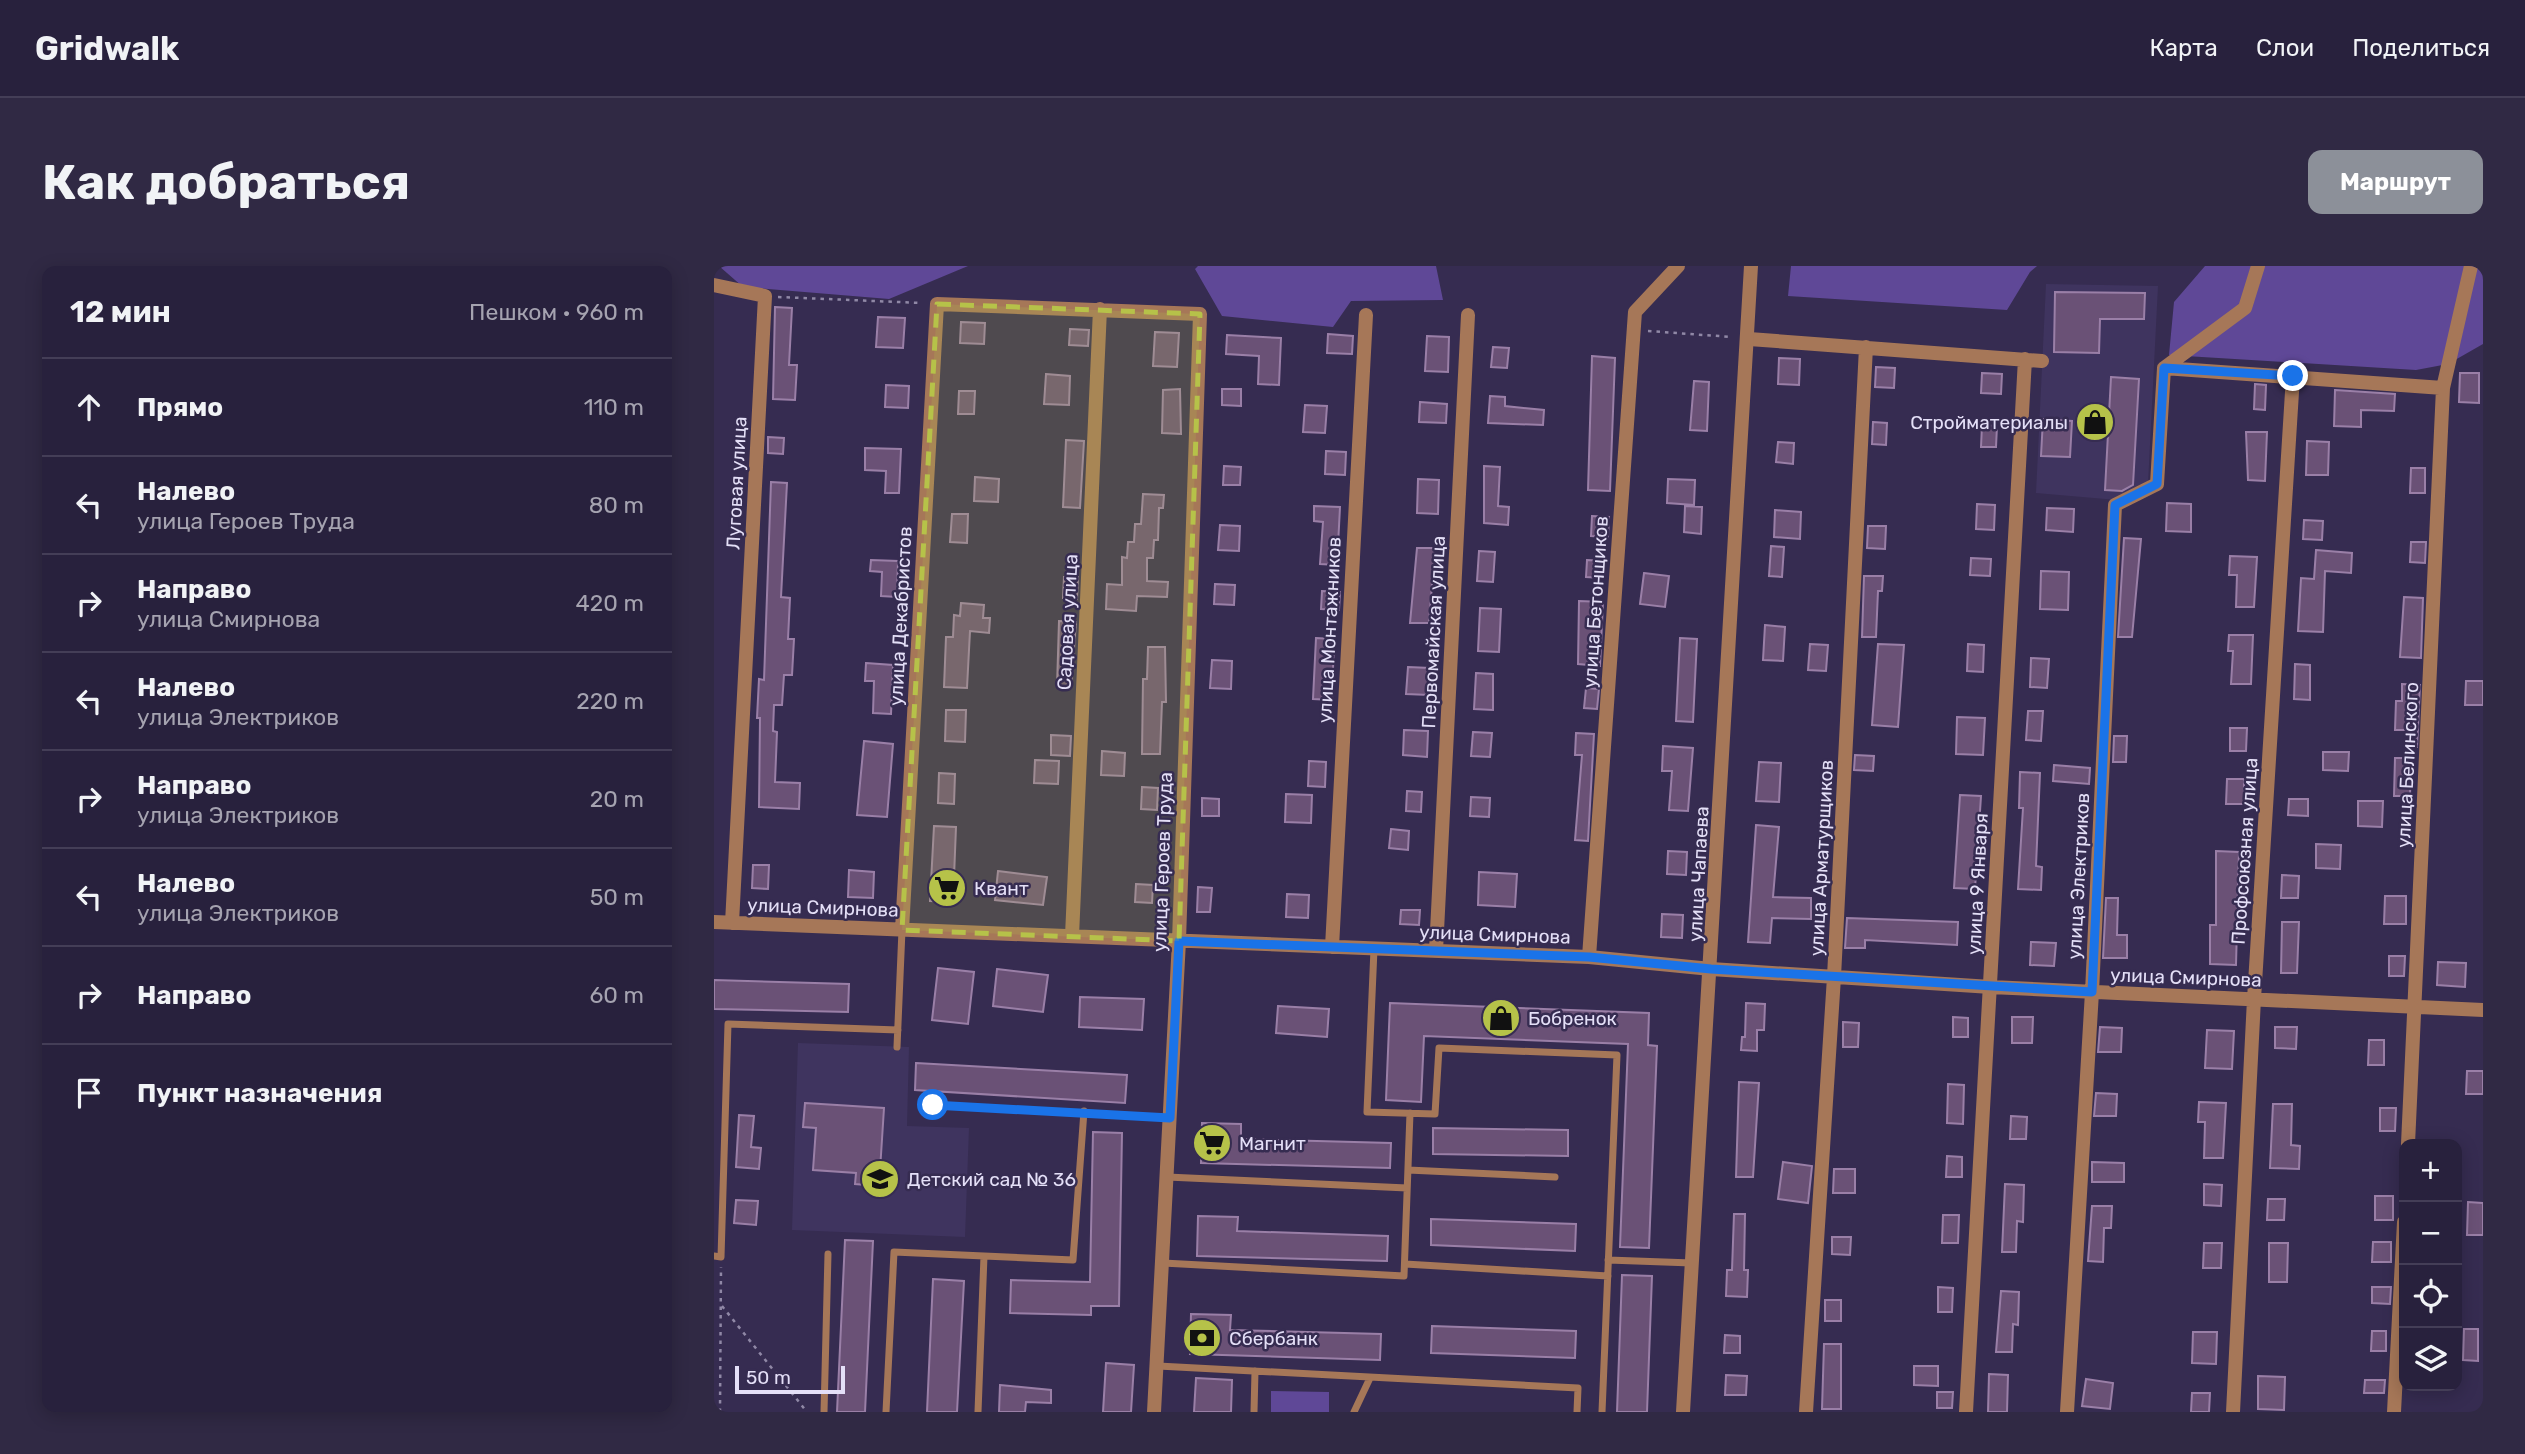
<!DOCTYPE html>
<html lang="ru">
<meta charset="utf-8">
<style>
body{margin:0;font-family:Rubik,sans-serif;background:#302944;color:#f1f3f6}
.controls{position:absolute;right:21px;bottom:21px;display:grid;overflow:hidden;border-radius:14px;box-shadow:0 4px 18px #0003}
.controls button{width:63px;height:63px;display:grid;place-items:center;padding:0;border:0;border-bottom:2px solid #443e57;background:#28213d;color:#f1f3f6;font:35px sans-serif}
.scale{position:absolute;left:21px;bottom:18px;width:110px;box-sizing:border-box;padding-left:7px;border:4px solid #e4dff7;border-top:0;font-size:19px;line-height:24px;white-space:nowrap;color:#e4dff7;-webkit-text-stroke:5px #362c51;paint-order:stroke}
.stop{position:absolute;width:21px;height:21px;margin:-16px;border:5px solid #1a73e8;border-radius:50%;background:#fff}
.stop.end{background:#1a73e8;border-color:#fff;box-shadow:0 2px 7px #0008}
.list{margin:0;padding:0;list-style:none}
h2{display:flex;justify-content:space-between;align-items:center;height:91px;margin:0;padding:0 28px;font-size:30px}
h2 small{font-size:23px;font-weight:400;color:#a5a3b0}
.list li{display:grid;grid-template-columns:46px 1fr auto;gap:21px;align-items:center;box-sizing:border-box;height:98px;padding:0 28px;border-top:2px solid #443e57}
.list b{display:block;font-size:26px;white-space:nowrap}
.list p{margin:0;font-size:23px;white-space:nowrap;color:#a5a3b0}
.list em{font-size:23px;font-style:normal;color:#a5a3b0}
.icon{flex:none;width:38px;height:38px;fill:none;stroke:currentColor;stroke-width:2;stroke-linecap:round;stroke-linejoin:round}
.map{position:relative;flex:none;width:1769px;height:1146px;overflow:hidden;border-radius:14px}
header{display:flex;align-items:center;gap:42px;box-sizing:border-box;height:98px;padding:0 35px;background:#28213d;border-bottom:2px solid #443e57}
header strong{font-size:33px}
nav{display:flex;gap:38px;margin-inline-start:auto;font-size:24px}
.intro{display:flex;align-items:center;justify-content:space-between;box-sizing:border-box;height:168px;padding:0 42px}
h1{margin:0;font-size:49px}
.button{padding:18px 32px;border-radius:14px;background:#8c9099;color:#fff;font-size:24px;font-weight:700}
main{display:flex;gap:42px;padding:0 42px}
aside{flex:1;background:#28213d;border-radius:14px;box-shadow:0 4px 18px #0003}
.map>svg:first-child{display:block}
.built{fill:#3f345f}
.green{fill:#5f4897}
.building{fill:#6a5176;stroke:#9a7fa7;stroke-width:2}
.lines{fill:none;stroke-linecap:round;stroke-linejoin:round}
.path{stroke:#9088a6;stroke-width:2.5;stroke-dasharray:3.5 5;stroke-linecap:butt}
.service{stroke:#a67758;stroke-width:7}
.minor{stroke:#a67758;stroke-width:14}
.tertiary{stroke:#a67758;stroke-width:14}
.route{stroke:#1a73e8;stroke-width:9}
.marked{fill:#b6c249;fill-opacity:0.2;stroke:#b6c249;stroke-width:5;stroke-dasharray:14 9;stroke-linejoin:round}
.labels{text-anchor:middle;stroke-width:5;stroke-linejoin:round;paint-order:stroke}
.poi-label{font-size:19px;fill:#e4dff7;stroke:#362c51;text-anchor:start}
.street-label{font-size:19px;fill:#e4dff7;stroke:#362c51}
</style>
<header>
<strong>Gridwalk</strong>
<nav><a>Карта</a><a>Слои</a><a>Поделиться</a></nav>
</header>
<div class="intro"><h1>Как добраться</h1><a class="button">Маршрут</a></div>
<main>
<aside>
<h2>12 мин<small>Пешком · 960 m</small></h2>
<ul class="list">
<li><svg class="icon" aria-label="ahead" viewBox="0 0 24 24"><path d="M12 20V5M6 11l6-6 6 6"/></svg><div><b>Прямо</b></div><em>110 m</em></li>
<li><svg class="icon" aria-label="left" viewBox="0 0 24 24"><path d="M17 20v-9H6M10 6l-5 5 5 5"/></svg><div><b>Налево</b><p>улица Героев Труда</p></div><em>80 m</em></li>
<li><svg class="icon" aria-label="right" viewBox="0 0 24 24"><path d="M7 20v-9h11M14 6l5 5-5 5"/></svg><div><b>Направо</b><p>улица Смирнова</p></div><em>420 m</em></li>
<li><svg class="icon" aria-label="left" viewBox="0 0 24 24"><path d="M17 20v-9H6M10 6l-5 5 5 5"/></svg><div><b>Налево</b><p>улица Электриков</p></div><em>220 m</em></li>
<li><svg class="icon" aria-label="right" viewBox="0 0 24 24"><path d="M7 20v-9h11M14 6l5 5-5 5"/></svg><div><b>Направо</b><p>улица Электриков</p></div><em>20 m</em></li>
<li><svg class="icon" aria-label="left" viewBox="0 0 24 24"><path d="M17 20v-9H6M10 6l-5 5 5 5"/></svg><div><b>Налево</b><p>улица Электриков</p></div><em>50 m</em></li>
<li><svg class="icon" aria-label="right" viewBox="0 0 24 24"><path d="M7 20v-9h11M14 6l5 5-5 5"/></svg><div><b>Направо</b></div><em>60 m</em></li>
<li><svg class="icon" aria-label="arrive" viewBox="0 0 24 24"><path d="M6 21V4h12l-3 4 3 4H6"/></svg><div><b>Пункт назначения</b></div></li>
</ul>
</aside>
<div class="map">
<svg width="1769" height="1146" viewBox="0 0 1769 1146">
<rect width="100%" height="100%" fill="#362c51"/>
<!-- built -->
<path class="built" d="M1332 18 1444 20 1434 218 1403 234 1322 227Z
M84 777 195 781 193 860 255 862 251 971 78 964Z"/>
<!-- green -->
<path class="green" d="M5 0H254L175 33 29 21Z
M484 0H722L729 34 637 35 619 61 508 50 481 3Z
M1077 0H1323L1316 6 1293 44 1074 30Z
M1491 0H1769V78L1734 98 1702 104 1455 89 1460 36Z
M557 1125 615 1126V1146H557Z"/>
<!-- building -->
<path class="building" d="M1341 26 1431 27 1430 53H1386L1385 87 1340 86Z
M61 41 78 42 75 99H83L81 134 59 133Z
M164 51 191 52 189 82 162 81Z
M247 56 271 57 270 78 246 77Z
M356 63 375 64 374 80 355 79Z
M441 66 465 67 463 101 439 100Z
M614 68 639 70 638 88 613 87Z
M513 69 567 72 565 119 544 118 545 90 512 88Z
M713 70 735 71 734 106 711 105Z
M779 81 795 82 793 102 777 101Z
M878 90 901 92 896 225 874 224Z
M1065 92 1086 93 1085 119 1064 118Z
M1162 101 1181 102 1180 122 1161 121Z
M1268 107 1288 108 1287 128 1267 127Z
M1746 107H1765V137L1745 136Z
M332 108 356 110 355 139 330 138Z
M1397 111 1425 113 1419 219 1408 225 1391 224Z
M980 115 995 116 993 165 976 164Z
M1541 118 1552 119 1551 144 1540 143Z
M172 119 195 120 194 142 171 141Z
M466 123 467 168 448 167 449 124Z
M508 123H527V140L508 139Z
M1621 124 1681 128 1680 145 1647 144V161L1620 160Z
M245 125H261L260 148H244Z
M776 130 791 131V140L830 144 829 159 774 157Z
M706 136 733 138 732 157 705 156Z
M591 139 613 140 611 167 589 166Z
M1329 153 1358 155 1356 191 1327 190Z
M1159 156 1173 157 1172 179 1158 178Z
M1268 159 1283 160 1282 181H1267Z
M1532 166H1553L1551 215 1534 214Z
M54 171 70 172 69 188 54 187Z
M352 174 370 175 366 242 349 241Z
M1593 175 1615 176 1614 209H1592Z
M1064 176 1080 177 1079 198 1062 196Z
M151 182 187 183 185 227H171L172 205 151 204Z
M612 185 632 186 631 209 611 208Z
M510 200 527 201 526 219H509Z
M770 200 786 201 784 240 795 241 794 259 770 257Z
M1697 202H1711V227H1696Z
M261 211 285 213 284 236 260 235Z
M704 213 725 214 724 248 703 247Z
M954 213 981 214 980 239 953 237Z
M57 216 73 217 67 331 76 332 74 373H80L78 409H70L68 439H60L59 465 63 466 61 516 86 517 85 543 45 541 46 452H43L45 413 50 414Z
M429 228 450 229 449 242H445L444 274H440L439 292H433V315L454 316 453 331 423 330 422 345 392 343 393 318 408 319V291L413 292 414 276H420L421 258H427Z
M1453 237 1477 238V266L1452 265Z
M1263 238 1281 239 1280 264 1262 263Z
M600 240 626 241 623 299 606 298 609 256 600 255Z
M971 240 988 241 987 268 970 266Z
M1333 242 1360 243 1359 266 1332 264Z
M1061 244 1087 246 1086 273 1060 271Z
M238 248H254L253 277 236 276Z
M878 250 895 251 894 271 877 270Z
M1590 254 1609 255 1608 274 1589 273Z
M506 259 526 260 525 285 504 284Z
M1154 260H1172L1171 283 1153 282Z
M1410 272 1427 273 1418 371H1404Z
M1697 276H1712L1711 297 1696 296Z
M1057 280 1070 281 1068 311 1055 310Z
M703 282H721L715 357H696Z
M1602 284 1638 287 1637 307 1611 305 1609 366 1584 365 1587 312 1600 313Z
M765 285 781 286 779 316 763 315Z
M1516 290 1543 291 1540 341H1522L1523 309H1515Z
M1257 292 1277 293 1276 310 1256 309Z
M157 294 184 295 183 331 167 330 168 306 156 305Z
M873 294 891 295 889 312 872 311Z
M1327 305 1355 306 1354 344 1326 343Z
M930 307 955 310 951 341 926 338Z
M1150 310H1169L1168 325H1164L1162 371H1148Z
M350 311H364L363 333 349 332Z
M501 318 521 319 520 339 500 338Z
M608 325 626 326 625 344 607 343Z
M1690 331 1709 332 1707 392 1686 391Z
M865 335 889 336 886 400 864 398Z
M247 337 270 339 269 352H276L275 367 256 365 253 422 230 421 232 371H239L240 349 246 350Z
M766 342 787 343 785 386 764 385Z
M345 355 362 356 357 422 343 421Z
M1051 359 1071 361 1069 395 1049 394Z
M1515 369H1539L1537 418H1517L1519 385H1514Z
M602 372 620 373 618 434 599 433Z
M966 372 983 373 979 456 962 455Z
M1096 378 1114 379 1112 405 1094 404Z
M1164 378 1190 379 1184 461 1158 459Z
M1254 378 1270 379 1269 406 1253 405Z
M434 381H451L452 436H448L446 488H428L429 413H433Z
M1317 392 1335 393 1333 422 1316 421Z
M498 394 518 395 517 423 496 422Z
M152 397 179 399 177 448 159 447 160 415H151Z
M1581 398 1596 399V434L1580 433Z
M694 401 716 402 715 429 692 428Z
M762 407 779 408V444L760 443Z
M1752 415H1769V439H1751Z
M1688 418 1706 419 1703 481H1694V464H1681L1682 435H1688Z
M872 422 885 423 883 443 870 442Z
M232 444H252L251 476 231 475Z
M1314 445H1329L1327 475 1312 474Z
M1243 451 1271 452 1269 489 1242 488Z
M1516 462H1533L1532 485H1516Z
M690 464 714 465 713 491 689 489Z
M759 466 778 467 776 491 757 490Z
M862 467 880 468 874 575 861 574 868 489H861Z
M337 469 357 470 356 490 337 489Z
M1400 470H1413L1412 496H1399Z
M150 475 179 478 173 551 143 549Z
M949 480 979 482 974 545 955 544 958 505H948Z
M388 485 411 487 410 510 387 509Z
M1609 486H1635L1634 505 1609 504Z
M1141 489 1160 490 1159 505 1140 504Z
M1681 492H1697L1696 530H1680Z
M321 494 345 495 344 518 320 517Z
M595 495 612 496 611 521 594 520Z
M1045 496 1067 497 1065 536 1042 535Z
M1340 499 1376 502 1375 518 1339 515Z
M1306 506 1326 507 1322 600 1328 601 1327 624 1304 623 1309 542H1305Z
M225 507 241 508 240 538 224 537Z
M1513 513H1530V538H1512Z
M428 521 444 522 443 544 427 543Z
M693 525 708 526 707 546 692 545Z
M572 528 598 529 597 557 571 556Z
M1246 529 1267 530 1261 623 1240 622Z
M757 531 776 532 775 551 756 550Z
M488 532 505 533V550H488Z
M1575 533H1594V550L1574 549Z
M1644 535H1669L1668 561 1644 560Z
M1042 559 1065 561 1059 631 1097 632V653L1058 652 1056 677 1034 676Z
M220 560 242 561 239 636 216 635Z
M677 563 695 565 694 584 675 582Z
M1602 578 1627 579 1626 603 1602 602Z
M954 585 973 586 972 609 953 608Z
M1502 585 1525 586 1522 699 1496 698V659H1502Z
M39 599H55L54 623 38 622Z
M135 604 160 606 159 632 134 631Z
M284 605 333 611 329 639 281 634Z
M765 606 803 608 801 641 764 639Z
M1568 609 1585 610 1584 632H1567Z
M422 618 439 619 438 637 421 636Z
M484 621 498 622 496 646H483Z
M573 628 595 629 594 652 572 651Z
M1671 630H1692V658H1670Z
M1392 632H1404L1403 669H1413V692H1389Z
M687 644H706L705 659 686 658Z
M948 648 969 649 968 672 947 671Z
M1133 652 1244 656 1243 679 1151 674V682H1131Z
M1568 656H1585L1583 707H1567Z
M1317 676 1342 677 1340 700 1316 699Z
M1675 690H1691L1690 710H1675Z
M1724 696 1752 697 1751 721 1723 719Z
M224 702 260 706 254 758 218 754Z
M283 703 334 709 329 746 279 740Z
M0 714 135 718 134 746 0 743Z
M366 731 430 733 428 764 365 761Z
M676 737 935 747 934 779 943 780 935 982 906 981 914 778 710 770 707 836 672 834Z
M1032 737 1051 738 1050 764H1043V785L1027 784 1028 771H1031Z
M564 740 615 743 613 771 562 767Z
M1239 751 1254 752V771H1239Z
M1298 751H1319L1318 777H1298Z
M1129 756 1145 757 1144 781H1129Z
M1386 761 1408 762 1407 786H1384Z
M1561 761H1583L1582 783 1561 782Z
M1493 764 1520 765 1518 803 1491 802Z
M1655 774H1670V799H1654Z
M202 797 413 809 411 837 201 824Z
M1753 805H1769V828H1752Z
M1025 816 1045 817 1039 911H1022Z
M1234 818 1250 819 1249 858 1233 857Z
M1382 827 1403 828 1402 850H1380Z
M1485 836 1512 837 1509 892H1490L1491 856H1484Z
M91 837 170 842 165 920 141 918 142 907 99 904 102 862 89 861Z
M1559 838H1578L1577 879 1586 880 1585 903 1556 902Z
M1666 842H1682L1681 865H1666Z
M25 849 40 850 37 881 47 882 45 903 22 901Z
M1297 850 1313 851 1312 873H1296Z
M488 857 527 858V873L677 877 676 902 487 897Z
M719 862 854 864V890L719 888Z
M379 866 408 867 405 1040H377V1049L296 1047 297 1014 376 1016Z
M1233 890 1248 891V911H1232Z
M1069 896 1098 900 1094 937 1064 933Z
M1378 896 1410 897V916H1378Z
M1120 903H1141V927H1119Z
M1291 918 1310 919 1309 956 1303 955 1302 986H1288Z
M1490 918 1508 919 1507 940 1490 939Z
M1661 930H1679V954H1661Z
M1554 933H1571L1570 954H1553Z
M22 934 44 935 42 959 20 957Z
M1754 936 1769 937V969H1753Z
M1378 940H1398L1397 962H1390L1389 996 1374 995Z
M1020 948H1031L1030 1004H1034L1033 1031 1012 1030 1013 1004H1018Z
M1229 949H1245L1244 977H1228Z
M484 950 524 951 523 965 674 970 673 995 483 990Z
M717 953 862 958 861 985 717 979Z
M1118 971H1137L1136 989 1118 988Z
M131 974 159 975 151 1146H123Z
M1659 976H1677V996H1658Z
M1490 977H1508L1507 1002H1489Z
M1555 977H1574L1573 1016H1555Z
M908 1009 938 1010 933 1146H903Z
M219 1013 250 1015 243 1146H213Z
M1224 1021 1239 1022 1238 1046H1224Z
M1658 1021H1677L1676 1038 1658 1037Z
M1287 1025 1305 1026 1304 1059 1299 1058 1298 1086H1282Z
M1111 1034H1127V1055H1111Z
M477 1048 517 1049 516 1064 667 1068 666 1094 476 1088Z
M718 1060 862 1065 861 1092 717 1087Z
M1750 1063H1764V1095L1749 1094Z
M1658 1065H1672V1085H1657Z
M1479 1066H1503L1502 1098 1478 1097Z
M1011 1069 1026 1070V1087H1010Z
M1110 1078H1127V1143H1108Z
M392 1097 420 1099 417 1146H389Z
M1200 1100H1224V1120L1200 1119Z
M1275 1108 1294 1109 1293 1146H1274Z
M1012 1109 1033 1110 1032 1129H1011Z
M1544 1110 1571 1111 1570 1144 1544 1143Z
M482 1112 518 1114 517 1146H480Z
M1372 1113 1399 1117 1396 1143 1368 1140Z
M1651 1114H1671L1670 1127H1650Z
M286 1119 337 1124V1137L312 1136 311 1146H285Z
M1223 1126H1239L1238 1142H1223Z
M1478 1127H1496L1495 1146H1477Z"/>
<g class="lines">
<!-- path -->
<path class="path" d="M64 31 208 37
M934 65 1018 71
M8 1040 93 1146
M6 1146 7 1001"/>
<!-- service -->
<path class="service" d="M660 683 653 846 721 848 725 782 903 789 888 1146
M183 781 188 664
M219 839 456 852
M694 904 841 911
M453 911 693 922
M0 990 7 991 14 758 184 764
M894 994 978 997
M449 997 690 1010 696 847
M691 998 894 1010
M444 1100 864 1122 863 1146
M110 1146 114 988
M172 1146 180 986 359 994 370 845
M264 1146 270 990
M540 1146 541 1105
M640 1146 656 1112"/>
<!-- minor -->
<path class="minor" d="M0 19 51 30 18 657
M1035 73 1328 95
M1450 102 1729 122 1757 0
M1450 102 1531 42 1544 0
M0 656 875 691 997 703 1277 721 1769 744
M188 664 223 38 486 48 465 675 440 1146
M358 670 386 43
M618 681 652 49
M722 685 754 49
M875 691 921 46 964 0
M1694 878 1729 122
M1092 1146 1120 711 1152 81
M1252 1146 1311 93
M1353 1146 1378 726 1401 239 1443 218 1450 102
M1519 1146 1540 733 1579 110
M1680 1146 1690 956"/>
<!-- tertiary -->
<path class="tertiary" d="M969 1146 1037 0"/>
</g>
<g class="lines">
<!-- route -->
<path class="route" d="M219 839 456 852 465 675 875 691 997 703 1378 726 1401 239 1443 218 1450 102 1579 110"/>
</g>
<!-- marked area -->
<path class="marked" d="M223 38 486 48 465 675 188 664Z"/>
<!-- icons -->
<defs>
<symbol id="shop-disc" viewBox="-11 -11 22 22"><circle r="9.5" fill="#b6c249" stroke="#362c51"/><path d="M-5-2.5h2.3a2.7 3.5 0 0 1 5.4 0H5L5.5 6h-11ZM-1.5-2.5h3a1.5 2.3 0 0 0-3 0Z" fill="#111"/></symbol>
<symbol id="supermarket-disc" viewBox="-11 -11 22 22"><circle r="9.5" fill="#b6c249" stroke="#362c51"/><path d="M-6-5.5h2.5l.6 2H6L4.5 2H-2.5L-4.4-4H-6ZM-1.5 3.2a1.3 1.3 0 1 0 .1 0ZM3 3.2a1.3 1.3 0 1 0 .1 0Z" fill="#111"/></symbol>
<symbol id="school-disc" viewBox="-11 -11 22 22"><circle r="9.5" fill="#b6c249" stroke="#362c51"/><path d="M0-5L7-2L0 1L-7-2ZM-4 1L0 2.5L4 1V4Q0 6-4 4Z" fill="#111"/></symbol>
<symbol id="bank-disc" viewBox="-11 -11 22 22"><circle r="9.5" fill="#b6c249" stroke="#362c51"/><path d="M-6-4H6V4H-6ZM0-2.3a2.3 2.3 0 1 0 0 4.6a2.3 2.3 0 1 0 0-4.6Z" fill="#111"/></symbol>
</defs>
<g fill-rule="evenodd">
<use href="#shop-disc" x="1359" y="134" width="44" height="44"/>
<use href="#supermarket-disc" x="211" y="600" width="44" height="44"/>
<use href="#shop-disc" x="765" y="730" width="44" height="44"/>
<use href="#supermarket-disc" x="476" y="855" width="44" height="44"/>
<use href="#school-disc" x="144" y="891" width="44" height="44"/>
<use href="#bank-disc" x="466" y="1050" width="44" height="44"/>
</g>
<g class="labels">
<!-- poi labels -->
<g class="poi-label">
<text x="1354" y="163" text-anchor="end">Стройматериалы</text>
<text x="260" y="629">Квант</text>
<text x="814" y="759">Бобренок</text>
<text x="525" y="884">Магнит</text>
<text x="193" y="920">Детский сад № 36</text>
<text x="515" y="1079">Сбербанк</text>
</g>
<!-- street labels -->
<g class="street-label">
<text transform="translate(22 217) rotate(-87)" y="7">Луговая улица</text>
<text transform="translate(881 336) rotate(-86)" y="7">улица Бетонщиков</text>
<text transform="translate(186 350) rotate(-87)" y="7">улица Декабристов</text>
<text transform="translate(353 356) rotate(-87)" y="7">Садовая улица</text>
<text transform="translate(615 364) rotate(-87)" y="7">улица Монтажников</text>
<text transform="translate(719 366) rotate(-87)" y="7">Первомайская улица</text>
<text transform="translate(1693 499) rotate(-87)" y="7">улица Белинского</text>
<text transform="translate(1530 585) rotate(-86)" y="7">Профсоюзная улица</text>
<text transform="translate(1107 592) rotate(-87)" y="7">улица Арматурщиков</text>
<text transform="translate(448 596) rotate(-88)" y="7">улица Героев Труда</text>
<text transform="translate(984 608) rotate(-87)" y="7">улица Чапаева</text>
<text transform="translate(1364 610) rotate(-87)" y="7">улица Электриков</text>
<text transform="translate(1263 618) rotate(-87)" y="7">улица 9 Января</text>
<text transform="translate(109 641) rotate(2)" y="7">улица Смирнова</text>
<text transform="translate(781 668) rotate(2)" y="7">улица Смирнова</text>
<text transform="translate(1472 711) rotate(2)" y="7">улица Смирнова</text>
</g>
</g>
</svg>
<div class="controls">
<button>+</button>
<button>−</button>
<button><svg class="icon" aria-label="locate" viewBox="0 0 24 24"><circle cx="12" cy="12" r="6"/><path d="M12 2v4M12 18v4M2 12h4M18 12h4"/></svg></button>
<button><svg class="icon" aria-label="layers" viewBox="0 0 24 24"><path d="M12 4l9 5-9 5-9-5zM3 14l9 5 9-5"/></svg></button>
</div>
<div class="scale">50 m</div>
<div class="stop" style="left:219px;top:839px"></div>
<div class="stop end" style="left:1579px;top:110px"></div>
</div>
</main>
